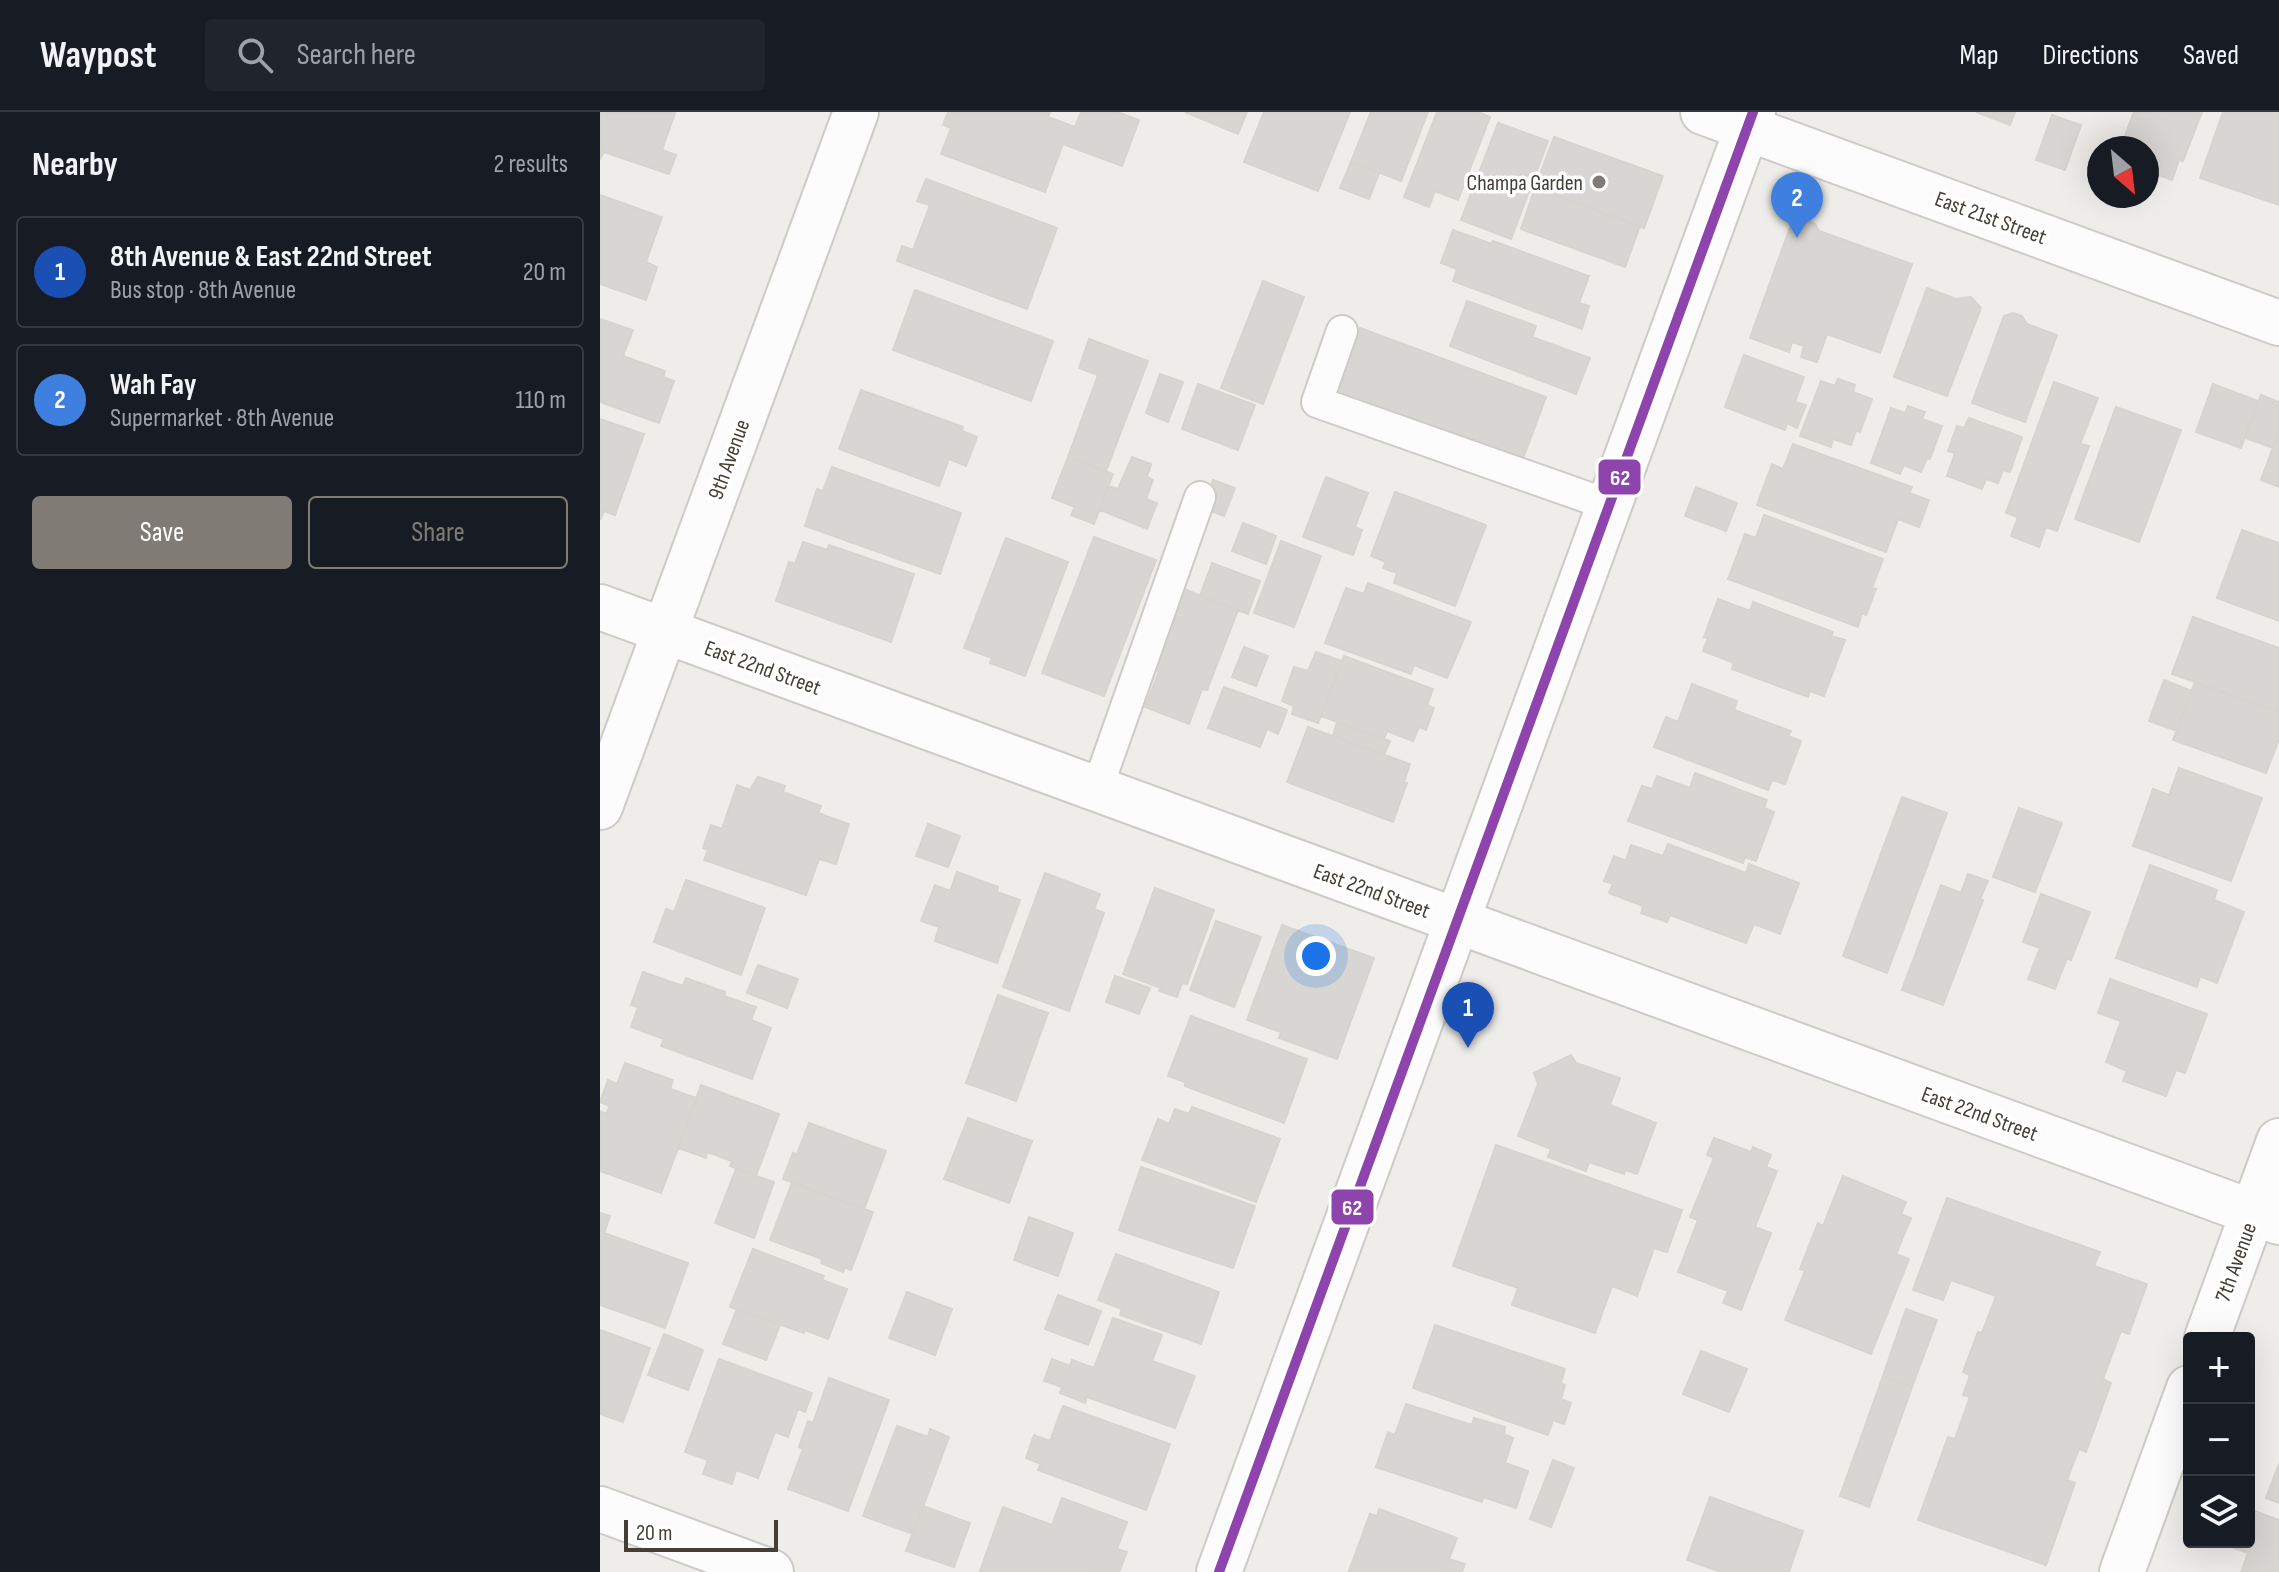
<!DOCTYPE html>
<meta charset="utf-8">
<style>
body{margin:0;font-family:"Sofia Sans Condensed",sans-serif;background:#20242c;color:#f1f3f6}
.controls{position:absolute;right:24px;bottom:24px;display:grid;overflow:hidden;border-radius:8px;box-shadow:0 8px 32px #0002}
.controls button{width:72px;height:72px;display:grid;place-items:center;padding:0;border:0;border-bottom:2px solid #363941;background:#171b24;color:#f1f3f6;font:40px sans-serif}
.compass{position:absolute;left:1487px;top:24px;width:72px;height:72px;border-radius:50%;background:#171b24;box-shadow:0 8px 32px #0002;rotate:152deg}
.scale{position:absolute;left:24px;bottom:20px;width:154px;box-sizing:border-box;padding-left:8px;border:4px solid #443e36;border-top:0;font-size:22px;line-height:28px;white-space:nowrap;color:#443e36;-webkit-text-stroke:6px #fff;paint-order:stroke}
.you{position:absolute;left:716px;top:844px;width:28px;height:28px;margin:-20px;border:6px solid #fff;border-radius:50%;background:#1a73e8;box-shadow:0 0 0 12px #1a73e833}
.badge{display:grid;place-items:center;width:52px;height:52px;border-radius:50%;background:#807b75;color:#fff;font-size:26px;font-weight:700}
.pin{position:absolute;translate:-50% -66px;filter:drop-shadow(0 2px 4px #0008)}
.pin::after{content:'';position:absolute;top:42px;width:28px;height:24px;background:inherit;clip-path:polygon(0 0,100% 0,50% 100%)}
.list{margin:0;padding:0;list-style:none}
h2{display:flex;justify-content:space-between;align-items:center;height:104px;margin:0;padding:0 32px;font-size:34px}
h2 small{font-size:26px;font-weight:400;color:#9ea1a6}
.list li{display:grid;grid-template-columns:52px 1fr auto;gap:24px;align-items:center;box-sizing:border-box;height:112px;margin:0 16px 16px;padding:0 16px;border:2px solid #363941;border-radius:8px}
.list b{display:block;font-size:30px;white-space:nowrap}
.list p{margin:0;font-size:26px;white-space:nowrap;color:#9ea1a6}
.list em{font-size:26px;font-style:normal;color:#9ea1a6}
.actions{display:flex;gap:16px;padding:24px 32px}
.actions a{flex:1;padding:18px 0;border:2px solid #807b75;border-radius:8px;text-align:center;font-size:28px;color:#807b75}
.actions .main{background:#807b75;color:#fff}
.icon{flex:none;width:44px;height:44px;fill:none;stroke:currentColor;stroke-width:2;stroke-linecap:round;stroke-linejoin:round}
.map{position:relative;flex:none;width:1679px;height:1460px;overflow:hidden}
header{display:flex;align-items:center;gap:48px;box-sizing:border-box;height:112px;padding:0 40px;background:#171b24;border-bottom:2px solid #363941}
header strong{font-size:38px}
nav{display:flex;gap:44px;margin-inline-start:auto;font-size:28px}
.search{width:560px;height:72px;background:#20242c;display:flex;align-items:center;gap:20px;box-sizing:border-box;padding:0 28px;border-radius:8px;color:#9ea1a6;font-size:30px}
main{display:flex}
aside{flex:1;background:#171b24}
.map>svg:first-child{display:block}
.building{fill:#d8d6d2;stroke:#d7d4cf;stroke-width:2}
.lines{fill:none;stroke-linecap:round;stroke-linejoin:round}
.service-casing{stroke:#cdcbc7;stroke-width:34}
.minor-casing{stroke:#cdcbc7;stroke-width:48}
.service{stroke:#fdfcfc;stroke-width:30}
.minor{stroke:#fdfcfc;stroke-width:44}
.bus-1-casing{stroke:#fff;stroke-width:16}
.bus-1{stroke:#8e44ad;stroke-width:10}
.poi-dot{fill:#807b75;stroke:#fff;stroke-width:3}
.labels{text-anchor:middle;stroke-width:7;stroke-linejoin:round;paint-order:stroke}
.poi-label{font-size:22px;fill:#443e36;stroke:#fff;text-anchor:end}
.street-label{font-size:22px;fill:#443e36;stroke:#fff}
.line-badge{stroke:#fff;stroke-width:3}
.badge-label{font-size:22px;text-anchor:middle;font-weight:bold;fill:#fff}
</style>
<header>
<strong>Waypost</strong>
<div class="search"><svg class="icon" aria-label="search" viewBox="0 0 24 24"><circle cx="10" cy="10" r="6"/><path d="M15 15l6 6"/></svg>Search here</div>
<nav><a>Map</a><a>Directions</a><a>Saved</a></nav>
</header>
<main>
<aside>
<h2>Nearby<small>2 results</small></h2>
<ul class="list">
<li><span class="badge" style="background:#1a4fb4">1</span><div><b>8th Avenue &amp; East 22nd Street</b><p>Bus stop · 8th Avenue</p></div><em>20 m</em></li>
<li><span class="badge" style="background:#3f7fe0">2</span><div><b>Wah Fay</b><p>Supermarket · 8th Avenue</p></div><em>110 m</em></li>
</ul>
<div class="actions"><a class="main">Save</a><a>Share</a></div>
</aside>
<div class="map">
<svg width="1679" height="1460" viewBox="0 0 1679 1460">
<rect width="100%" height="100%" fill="#efede9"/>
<!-- building -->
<path class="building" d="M0 0 75 1 62 38 76 43 69 62 4 40 0 47Z
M348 0H450L448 5 475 15 481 0H517L539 8 522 54 463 32 445 80 341 42 351 16 343 13Z
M585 0H647L638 22Z
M664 0H750L718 79 644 50Z
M771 0H828L801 69 751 50Z
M837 0H878L890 5 858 88 835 79 829 95 804 85Z
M1376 0H1415L1410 13Z
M1534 0H1602L1583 49 1579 48 1572 68 1547 59 1551 46 1547 44V36L1521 34Z
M1623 0H1679V93L1600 66Z
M1452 3 1481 13 1465 58 1436 48Z
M898 11 948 29 911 127 861 108Z
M954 25 1063 64 1044 116 935 76Z
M751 50 779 61 769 87 740 76Z
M326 67 457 116 427 197 297 149 302 134 313 138 330 93 317 89Z
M935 76 1040 114 1025 155 921 117Z
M0 83 62 105 46 150 57 155 46 188 0 172Z
M1208 108 1215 112 1219 119 1312 152 1280 241 1227 222 1217 250 1201 245 1204 234 1192 230 1189 240 1150 226 1192 110Z
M853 118 892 132 893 129 989 164 979 191 989 194 982 217 853 169 857 157 841 151Z
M663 169 704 185 663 292 621 276Z
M1327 176 1356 187 1371 185 1381 196 1347 284 1294 265Z
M315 178 453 229 431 289 293 238Z
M867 189 936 214 932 225 990 246 976 282 850 234Z
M1413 201 1422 204 1427 212 1457 223 1425 310 1372 291 1404 204Z
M0 207 33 218 23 244 65 259 63 265 74 269 59 311 0 290Z
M760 216 946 285 921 352 735 282Z
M489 227 548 249 506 359 468 345 498 263 479 256Z
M1144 243 1204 265 1195 290 1206 293 1197 316 1187 311 1185 318 1125 295Z
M560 262 583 270 568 310 546 301Z
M1238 267 1255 273 1253 280 1272 287 1260 320 1256 318 1251 333 1233 327 1231 335 1200 324 1221 269 1235 274Z
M1454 270 1498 286 1480 332 1489 334 1457 419 1446 415 1439 435 1411 424 1418 405 1406 401Z
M598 272 655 293 638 338 582 317Z
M1613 272 1658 289 1641 336 1596 320Z
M261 278 363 315 362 319 377 325 366 354 349 347 339 374 239 337Z
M1661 283 1679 290V319L1673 336 1645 326Z
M1308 294 1325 300 1322 307 1342 314 1330 347 1327 346 1321 360 1304 353 1300 362 1271 351 1291 296 1305 301Z
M1516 295 1581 318 1539 430 1475 407Z
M1369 306 1422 325 1410 360 1403 358 1398 371 1386 367 1382 377 1347 364 1355 341 1348 339 1357 314 1364 316Z
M0 307 44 322 15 403 4 399 0 408Z
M1679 319V375L1661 368Z
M1193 332 1312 375 1309 381 1329 388 1319 415 1298 407 1286 440 1157 393 1172 352 1183 357Z
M468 345 513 362 494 412 471 403 475 395 452 386Z
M532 345 551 352 547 365 553 368 546 387 557 391 547 417 500 398 509 374 518 377Z
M232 355 361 401 340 462 205 414 217 377 223 379Z
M726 365 768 381 755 415 762 418 753 443 703 425Z
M613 368 635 376 624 404 602 396Z
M1096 375 1137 391 1126 419 1085 404Z
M795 380 886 413 855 494 794 471 797 461 783 456 786 450 771 444Z
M1164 403 1283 447 1272 476 1276 477 1266 503 1262 501 1258 515 1128 467 1145 422 1156 426Z
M643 411 676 424 666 452 632 439Z
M1642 418 1679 431V509L1617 486Z
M494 425 556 448 504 584 442 561Z
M406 426 468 450 425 564 390 551 392 546 364 536Z
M681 429 721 444 694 515 654 501Z
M203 430 227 438 229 433 314 462 291 530 176 489 189 450 195 452Z
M612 451 660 469 648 502 600 484Z
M768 471 871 510 847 566 814 553 811 562 725 531 746 476 764 482Z
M581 476 638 498 607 578 602 577 589 612 545 595 559 559 551 556Z
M1118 487 1150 499 1153 490 1233 520 1231 524 1245 528 1224 584 1210 579 1208 585 1132 557 1134 551 1103 539 1108 526 1104 525Z
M1593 505 1679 536V600L1572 562Z
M644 535 668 544 656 574 632 565Z
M716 540 742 549 718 611 692 602 694 594 682 589 694 555 708 559Z
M744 544 833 577 827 593 834 596 826 618 819 615 813 629 787 619 784 627 721 604Z
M1564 568 1592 579 1577 619 1549 609Z
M1595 570 1679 600V627L1666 661 1573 628Z
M1092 572 1137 589 1134 598 1191 619 1188 624 1201 629 1185 672 1172 668 1168 678 1054 635 1066 605 1078 610Z
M624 575 687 598 678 622 667 617 660 635 608 616Z
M737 610 790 629 784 643 733 624Z
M708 615 810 652 804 670 807 671 793 710 687 670Z
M1579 656 1662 686 1631 769 1533 734 1553 677 1569 683Z
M1095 661 1167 688 1164 696 1174 700 1156 749 1145 745 1143 751 1028 709 1042 674 1052 677 1057 664 1090 676Z
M158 665 185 674 183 680 221 694 218 701 249 712 236 752 219 747 206 783 104 748 108 738 103 736 111 713 122 717 137 673 150 678Z
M1302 685 1347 701 1287 861 1243 844Z
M1419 696 1462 711 1435 780 1393 765Z
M328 712 360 724 348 755 316 744Z
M1068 732 1146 761 1149 752 1199 771 1180 822 1154 812 1146 831 1070 803 1067 810 1041 801 1043 794 1009 781 1013 772 1004 769 1014 744 1026 749 1031 733 1063 744Z
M1550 753 1617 778 1614 788 1644 800 1617 871 1600 864 1597 875 1516 846Z
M357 760 398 775 397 780 420 788 397 851 335 829 339 815 321 809 335 773 350 779Z
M445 761 500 782 494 797 504 801 469 899 403 875Z
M1368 762 1388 769 1380 787 1383 788 1343 893 1302 878 1341 773 1361 781Z
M86 768 165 796 141 863 54 830 66 797 74 800Z
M555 776 614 798 587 872 582 871 577 885 559 879 561 876 523 862Z
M1441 782 1490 800 1471 848 1467 846 1455 877 1428 867 1440 836 1423 830Z
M616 809 661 825 634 895 590 878Z
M682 813 774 846 737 947 679 926 681 920 647 908Z
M158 853 198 867 187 896 147 881Z
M43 860 83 874 86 866 125 880 124 884 156 895 151 908 171 916 152 967 61 934 64 927 31 915 38 895 31 893Z
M515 864 550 876 539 902 506 890Z
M1510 867 1607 902 1585 961 1576 958 1566 984 1523 969 1527 959 1506 950 1521 909 1498 901Z
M398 883 448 901 416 989 366 971Z
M591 904 707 947 684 1011 585 974V970L568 964Z
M971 943 976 951 1020 966 1010 993 1056 1011 1037 1062 1025 1058 1024 1062 989 1050 986 1059 948 1045 951 1037 918 1024 938 972 934 961Z
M25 951 73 968 70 977 97 986 61 1081 0 1059V999L6 1002 10 994 0 990 8 968 17 972Z
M101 973 179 1002 156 1064 130 1054 132 1049 107 1040 106 1046 78 1036Z
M592 995 680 1027 656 1090 542 1048 558 1007 569 1012 575 997 589 1002Z
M368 1006 432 1029 409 1091 344 1067Z
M209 1011 286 1039 264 1097 183 1067 193 1041 197 1042Z
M1114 1026 1151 1040 1153 1035 1171 1043 1166 1055 1177 1059 1155 1115 1171 1121 1141 1198 1123 1191 1128 1179 1078 1160 1098 1108 1090 1105 1114 1046 1107 1043Z
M896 1033 1082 1098 1067 1140 1054 1136 1037 1184 1012 1174 995 1221 912 1193 918 1176 853 1154Z
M541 1055 655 1094 633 1156 519 1118Z
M136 1057 174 1070 154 1126 115 1111Z
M1243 1064 1306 1090 1301 1102 1311 1106 1296 1142 1309 1147 1271 1242 1185 1208 1205 1159 1200 1157 1218 1111 1223 1114Z
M192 1071 273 1100 251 1158 245 1155 243 1160 221 1151 222 1147 170 1128Z
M1347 1086 1500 1140 1494 1154 1547 1172 1529 1222 1521 1219 1503 1267 1511 1271 1486 1340 1479 1337 1467 1368 1475 1371 1446 1453 1318 1408 1348 1325 1355 1327 1370 1285 1363 1283 1370 1263 1363 1260 1378 1220 1382 1221 1396 1184 1351 1168 1343 1188 1313 1178Z
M0 1101 10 1104 4 1121 88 1151 65 1216 0 1193Z
M429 1105 473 1121 458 1164 414 1148Z
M153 1137 224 1164 222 1168 247 1177 228 1227 205 1218 204 1221 130 1195Z
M516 1142 619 1180 601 1232 520 1203 522 1197 498 1188Z
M307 1180 352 1197 335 1243 289 1226Z
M458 1183 501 1199 488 1233 445 1217Z
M137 1197 180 1213 166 1248 123 1232Z
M1306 1197 1337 1208 1312 1275 1283 1264Z
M513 1206 562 1223 552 1249 595 1264 575 1316 487 1285 485 1291 460 1281 462 1275 444 1269 452 1247 470 1254 472 1248 494 1256Z
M835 1213 965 1257 961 1271 965 1273 961 1287 971 1291 964 1312 953 1308 948 1323 813 1276Z
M0 1218 50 1236 23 1310 0 1302Z
M64 1222 103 1238 88 1278 48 1263Z
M1101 1239 1147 1257 1129 1300 1083 1282Z
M119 1247 212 1281 205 1300 198 1297 188 1325 175 1320 158 1366 136 1358 132 1372 103 1362 108 1348 85 1340Z
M1283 1264 1312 1275 1269 1395 1240 1384Z
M229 1266 289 1288 248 1399 188 1377 203 1337 199 1335 208 1309 213 1311Z
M806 1292 872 1313 874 1306 905 1315 904 1322 913 1326 905 1351 928 1359 916 1396 883 1385 882 1390 776 1355 788 1320 795 1323Z
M463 1294 570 1332 546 1398 438 1358 441 1352 426 1346 434 1323 450 1329Z
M297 1314 328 1325 330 1317 349 1325 313 1422 263 1404Z
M953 1348 974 1356 951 1415 930 1407Z
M1679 1352V1391L1666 1386Z
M1110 1385 1203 1419 1189 1460H1121L1087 1448Z
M462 1386 527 1410 517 1437 527 1440 519 1460 380 1459 403 1395 452 1413Z
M323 1394 370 1411 354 1455 306 1439Z
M779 1397 857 1426 849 1447 865 1452 862 1460 749 1459 770 1402 777 1404Z
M1649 1397 1679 1408V1460H1641L1648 1441 1631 1435 1633 1430H1649Z"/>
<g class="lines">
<defs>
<path id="service" d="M742 219 717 290 1009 393
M497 677 600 385"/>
<path id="minor" d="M1103 0 1679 211
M0 495 1679 1110
M0 695 256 0
M1607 1226 1679 1029
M0 1397 171 1460
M619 1460 1153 0
M1522 1460 1589 1276"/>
</defs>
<!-- service casing -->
<use href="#service" class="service-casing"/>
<!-- minor casing -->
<use href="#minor" class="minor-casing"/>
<!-- service -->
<use href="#service" class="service"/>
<!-- minor -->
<use href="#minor" class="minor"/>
<defs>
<path id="bus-1" d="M619 1460 1153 0"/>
</defs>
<!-- bus-1 casing -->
<use href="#bus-1" class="bus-1-casing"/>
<!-- bus-1 -->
<use href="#bus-1" class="bus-1"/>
</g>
<!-- markers -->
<circle class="poi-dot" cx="999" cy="70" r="8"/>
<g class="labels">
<!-- poi labels -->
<g class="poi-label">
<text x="983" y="78">Champa Garden</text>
</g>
<!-- street labels -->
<g class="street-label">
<text transform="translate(1391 105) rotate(20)" y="8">East 21st Street</text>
<text transform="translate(128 347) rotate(-70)" y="8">9th Avenue</text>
<text transform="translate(163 555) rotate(20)" y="8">East 22nd Street</text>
<text transform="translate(772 778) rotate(20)" y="8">East 22nd Street</text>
<text transform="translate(1380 1001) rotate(20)" y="8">East 22nd Street</text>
<text transform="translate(1635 1150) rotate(-70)" y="8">7th Avenue</text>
</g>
</g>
<g class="line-badge">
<rect x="997" y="346" width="45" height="38" rx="8" fill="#8e44ad"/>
<rect x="730" y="1076" width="45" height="38" rx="8" fill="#8e44ad"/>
</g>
<g class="badge-label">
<text x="1020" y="373">62</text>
<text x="752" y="1103">62</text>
</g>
</svg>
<div class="controls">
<button>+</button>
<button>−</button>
<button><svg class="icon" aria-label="layers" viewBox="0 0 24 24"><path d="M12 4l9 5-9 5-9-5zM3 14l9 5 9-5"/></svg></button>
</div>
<svg class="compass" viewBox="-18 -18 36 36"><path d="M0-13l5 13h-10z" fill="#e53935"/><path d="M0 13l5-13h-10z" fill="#9ea1a6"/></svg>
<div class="scale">20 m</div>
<div class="you"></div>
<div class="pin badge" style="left:868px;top:936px;background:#1a4fb4">1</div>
<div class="pin badge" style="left:1197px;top:126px;background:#3f7fe0">2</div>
</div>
</main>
